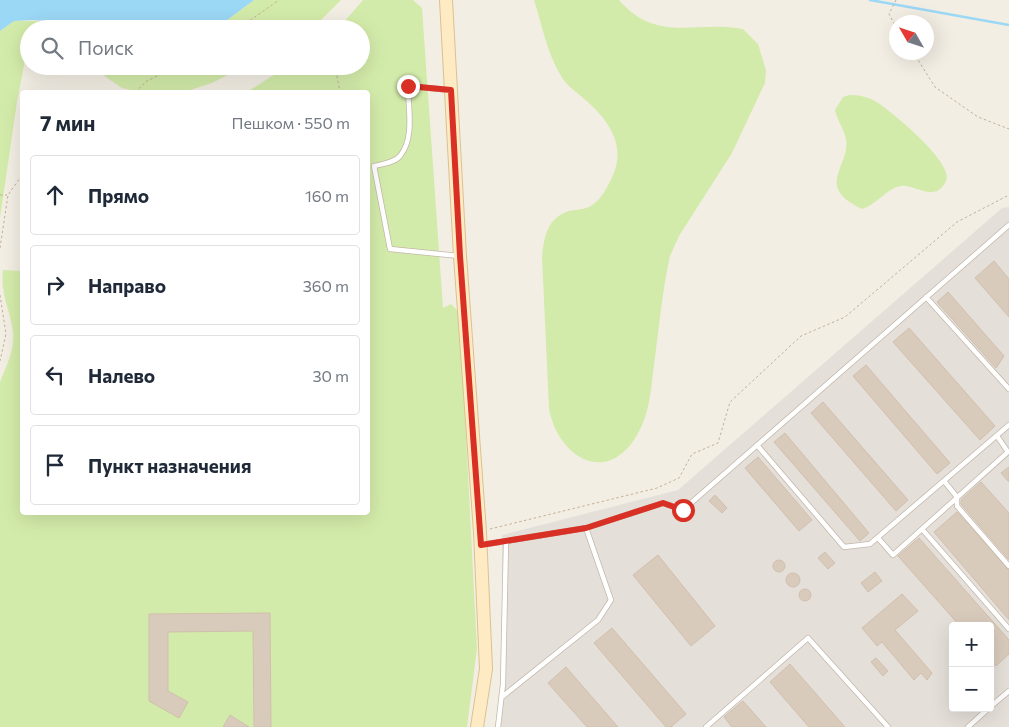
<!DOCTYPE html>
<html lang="ru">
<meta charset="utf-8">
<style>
body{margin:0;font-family:Commissioner,sans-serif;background:#f2f2f3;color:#1f2937}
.controls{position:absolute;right:15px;bottom:15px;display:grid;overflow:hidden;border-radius:5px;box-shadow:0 5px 20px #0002}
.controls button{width:45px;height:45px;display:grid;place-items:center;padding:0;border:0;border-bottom:1px solid #e0e1e3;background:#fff;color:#1f2937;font:25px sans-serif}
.compass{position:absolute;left:889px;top:15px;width:45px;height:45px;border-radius:50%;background:#fff;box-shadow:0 5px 20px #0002;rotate:309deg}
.stop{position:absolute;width:15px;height:15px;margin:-11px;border:4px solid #d93025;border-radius:50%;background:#fff}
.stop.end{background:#d93025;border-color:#fff;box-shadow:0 1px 5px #0008}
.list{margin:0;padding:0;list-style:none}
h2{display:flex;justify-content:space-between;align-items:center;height:65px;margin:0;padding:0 20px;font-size:21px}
h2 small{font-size:16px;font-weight:400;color:#747a83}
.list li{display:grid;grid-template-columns:32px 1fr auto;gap:15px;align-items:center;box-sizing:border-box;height:80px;margin:0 10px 10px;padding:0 10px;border:1px solid #e0e1e3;border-radius:5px}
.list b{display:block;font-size:19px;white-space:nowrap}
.list em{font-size:16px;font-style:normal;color:#747a83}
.icon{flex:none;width:28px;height:28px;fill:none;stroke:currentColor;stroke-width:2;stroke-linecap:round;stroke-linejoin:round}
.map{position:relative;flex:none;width:1009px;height:727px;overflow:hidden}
.search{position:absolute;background:#fff;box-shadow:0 5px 20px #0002;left:20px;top:20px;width:350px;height:55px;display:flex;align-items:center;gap:12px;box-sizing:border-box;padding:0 18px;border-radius:28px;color:#747a83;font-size:19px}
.panel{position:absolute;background:#fff;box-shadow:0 5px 20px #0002;left:20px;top:90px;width:350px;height:425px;border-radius:5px}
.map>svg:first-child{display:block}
.industrial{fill:#e5dfd9;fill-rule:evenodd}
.green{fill:#d3ebaa}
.water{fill:#9bd8f5}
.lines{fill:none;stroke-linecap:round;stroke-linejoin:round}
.stream{stroke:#9bd8f5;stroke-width:2.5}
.building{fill:#d9cbbc;stroke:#d1bfac}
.lane-casing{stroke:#c3b7a9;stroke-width:6}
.secondary-casing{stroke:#dac192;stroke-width:14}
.path{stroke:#c2af96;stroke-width:1;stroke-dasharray:2.5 2.5;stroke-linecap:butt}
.lane{stroke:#fff;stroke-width:4.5}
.secondary{stroke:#ffebc3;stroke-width:12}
.route{stroke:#d93025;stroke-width:6}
</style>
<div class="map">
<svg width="1009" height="727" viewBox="0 0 1009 727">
<rect width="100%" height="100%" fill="#f3eee4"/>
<!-- industrial -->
<path class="industrial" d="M1009 207V727H495L504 669 502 535 678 490 1002 208ZM953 626H990V708H953Z"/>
<!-- green -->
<path class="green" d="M254 0H341L312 29H215Z
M363 0H413L422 8 443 308 451 304 458 311 460 317 477 649 467 727H0V382C6 367 15 349 13 332 10 309 0 294 3 270L22 271V512H368V92H247L288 66H361V29H338Z
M534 0H619C657 44 696 20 743 29L758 44 766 70 765 83 732 153 679 236 670 256C662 292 659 329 654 365 651 389 650 413 637 435 607 487 558 457 549 409L542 257C544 237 547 218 569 211 576 210 585 209 591 206 602 199 608 186 613 175 627 143 606 117 582 97 574 90 566 85 561 76 547 53 542 25 534 0Z
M14 21H46L71 29H29V57L25 60 17 102 0 218V31Z
M90 66H245L212 83 184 92H140L122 88Z
M849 95C859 95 866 96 875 101 890 110 955 163 946 181 935 204 915 184 901 186 887 188 878 204 862 209 813 186 851 166 846 139 844 129 837 120 835 110L843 97Z"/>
<!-- water -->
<path class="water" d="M0 0H254L215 29H71L46 21 33 20 14 21 0 31Z"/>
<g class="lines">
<!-- stream -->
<path class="stream" d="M870 0 1009 25"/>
</g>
<!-- building -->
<path class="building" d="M994 261 1009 279V317L975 278Z
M948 292 1004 356 996 368 937 302Z
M909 328 995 426 980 440 893 342Z
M866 365 950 463 937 474 853 376Z
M823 402 908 500 896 511 811 413Z
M785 433 869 533 860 541 774 442Z
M758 457 812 520 799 531 745 468Z
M1009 467V482L1001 473Z
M981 482 1009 513V560L961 504V500Z
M715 495 727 508 722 513 709 501Z
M957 512 1009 570V620L934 532Z
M919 538 1009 640V654L996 666 990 660V626H960L898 556Z
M825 552 835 563 828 569 818 558Z
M658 555 715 626 691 646 633 575Z
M773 566a6 6 0 1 1 12 0a6 6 0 1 1-12 0Z
M875 572 882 581 868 592 861 583Z
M786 580a7 7 0 1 1 14 0a7 7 0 1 1-14 0Z
M799 595a6 6 0 1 1 12 0a6 6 0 1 1-12 0Z
M902 594 918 611 895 630 932 673 927 680 921 673 914 680 882 642 877 646 862 628Z
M270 613 271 727H254L253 631 168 632V691L188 702 179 718 149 701V614Z
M612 628 686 714 671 727H666L594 643Z
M876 658 888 671 883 676 871 662Z
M790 664 845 727H809L770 682Z
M566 667 618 727H587L548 683Z
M743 701 766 727H732L724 717Z
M230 715 249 727H223Z"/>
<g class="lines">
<defs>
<path id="lane" d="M450 90 408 86C408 108 415 138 400 156 394 163 382 164 374 166L390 249 459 256
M926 297 1009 389
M757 445 844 547 870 544 1009 425
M944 481 957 497V506L1009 566
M922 529 1009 629
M878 538 893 555 1008 452 997 436
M482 545 586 528 663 503 683 510 1009 225
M502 697 598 620 611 600 586 528
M990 707 1009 691
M498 727 503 684 506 541
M706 727 808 638 888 727
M968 727 989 708"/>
<path id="secondary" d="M446 0 460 256 480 532 486 669 477 727"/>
</defs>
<!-- lane casing -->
<use href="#lane" class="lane-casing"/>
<!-- secondary casing -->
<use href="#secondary" class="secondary-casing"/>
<!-- path -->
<path class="path" d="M896 0 889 14 896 27
M238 29 279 0
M913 52 935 87 978 117 1009 129
M335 66 340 92
M135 92 147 81 177 66
M0 195H7
M0 248 8 195 22 175
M0 295 6 334 0 361
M490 529 657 488 679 478 692 454 718 443 730 402 801 336 845 317 957 222 1009 195"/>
<!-- lane -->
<use href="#lane" class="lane"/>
<!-- secondary -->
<use href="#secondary" class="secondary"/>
</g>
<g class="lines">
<!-- route -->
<path class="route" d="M408 86 451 90 460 256 481 545 586 528 663 503 683 510"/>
</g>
</svg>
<div class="controls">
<button>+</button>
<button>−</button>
</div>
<svg class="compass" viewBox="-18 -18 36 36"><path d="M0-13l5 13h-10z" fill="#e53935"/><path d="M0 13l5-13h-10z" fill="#747a83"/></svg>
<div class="stop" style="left:683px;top:510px"></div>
<div class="stop end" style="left:408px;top:86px"></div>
<div class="search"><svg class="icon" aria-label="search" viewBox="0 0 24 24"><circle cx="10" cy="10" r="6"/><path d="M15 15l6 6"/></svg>Поиск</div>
<section class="panel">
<h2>7 мин<small>Пешком · 550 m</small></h2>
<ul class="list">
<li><svg class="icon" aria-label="ahead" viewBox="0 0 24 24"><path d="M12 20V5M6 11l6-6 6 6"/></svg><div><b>Прямо</b></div><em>160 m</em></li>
<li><svg class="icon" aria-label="right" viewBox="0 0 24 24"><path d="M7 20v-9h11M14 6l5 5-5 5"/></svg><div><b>Направо</b></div><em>360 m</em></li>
<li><svg class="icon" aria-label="left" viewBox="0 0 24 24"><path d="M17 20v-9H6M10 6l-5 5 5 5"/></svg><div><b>Налево</b></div><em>30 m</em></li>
<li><svg class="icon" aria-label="arrive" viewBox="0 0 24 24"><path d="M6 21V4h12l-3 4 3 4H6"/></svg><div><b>Пункт назначения</b></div></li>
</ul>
</section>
</div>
